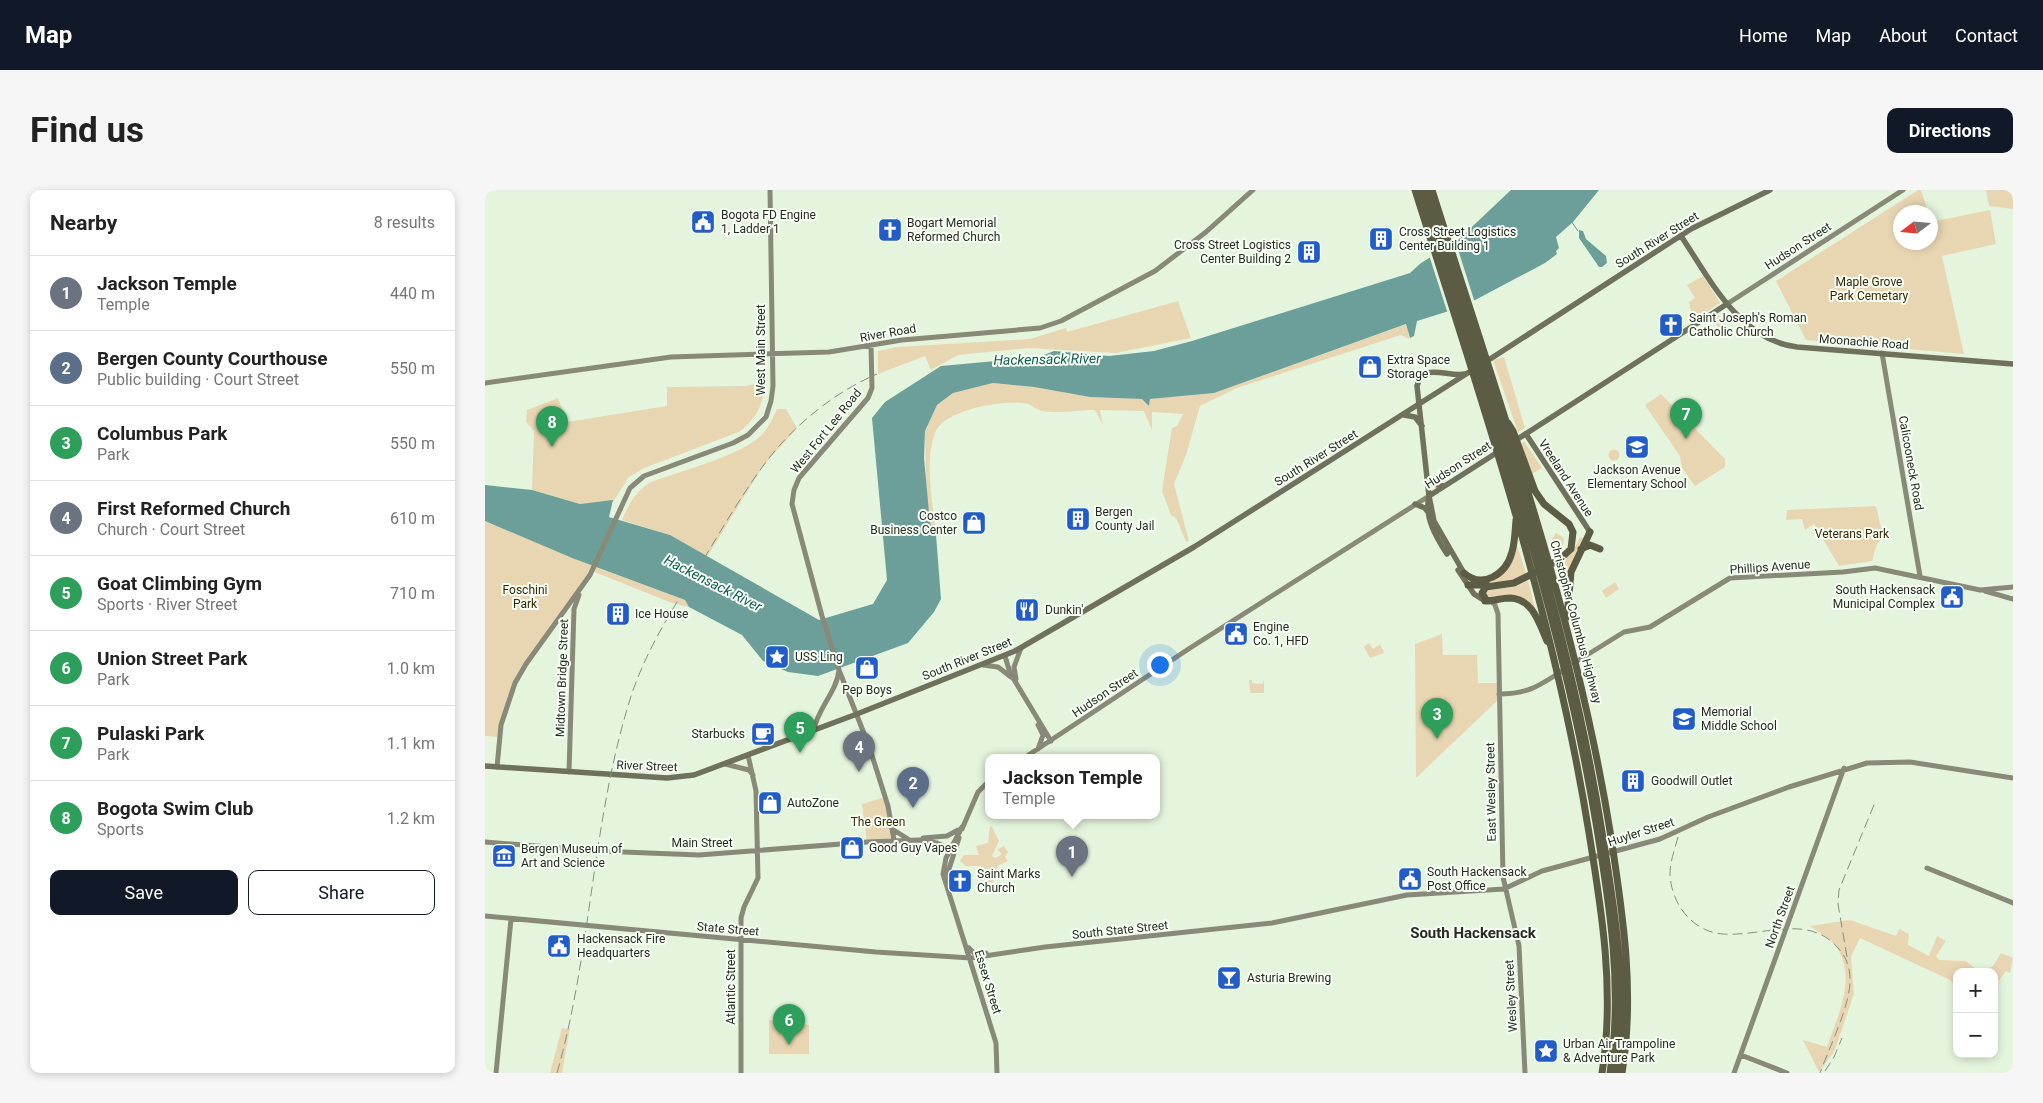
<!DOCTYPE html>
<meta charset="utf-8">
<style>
body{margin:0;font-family:Roboto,sans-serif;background:#f6f6f6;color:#222}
.controls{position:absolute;right:15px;bottom:15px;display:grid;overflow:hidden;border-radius:10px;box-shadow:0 2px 8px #0003}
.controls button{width:45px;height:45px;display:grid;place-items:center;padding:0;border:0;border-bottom:1px solid #e0e0e0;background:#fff;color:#222;font:25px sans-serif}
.compass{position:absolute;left:1408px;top:15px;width:45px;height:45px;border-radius:50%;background:#fff;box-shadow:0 2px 8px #0003;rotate:254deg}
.you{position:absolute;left:674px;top:474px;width:18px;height:18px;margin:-12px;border:4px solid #fff;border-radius:50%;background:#1a73e8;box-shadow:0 0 0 8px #1a73e833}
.badge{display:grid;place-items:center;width:32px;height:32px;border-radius:50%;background:#111827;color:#fff;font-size:16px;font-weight:700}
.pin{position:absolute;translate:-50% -41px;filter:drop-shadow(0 1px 2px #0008)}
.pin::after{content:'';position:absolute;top:26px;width:18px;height:15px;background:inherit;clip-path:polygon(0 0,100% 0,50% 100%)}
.popup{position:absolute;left:500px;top:564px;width:175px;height:65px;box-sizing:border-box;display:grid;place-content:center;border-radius:10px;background:#fff;filter:drop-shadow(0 1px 4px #0005);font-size:16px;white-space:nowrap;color:#767676}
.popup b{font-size:19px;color:#222}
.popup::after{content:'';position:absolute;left:50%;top:100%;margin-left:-10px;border:10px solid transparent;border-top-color:#fff}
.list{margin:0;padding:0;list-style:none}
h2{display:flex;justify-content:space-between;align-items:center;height:65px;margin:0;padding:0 20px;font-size:21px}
h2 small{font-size:16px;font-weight:400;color:#767676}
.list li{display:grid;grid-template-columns:32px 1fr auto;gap:15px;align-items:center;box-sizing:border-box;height:75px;padding:0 20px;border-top:1px solid #e0e0e0}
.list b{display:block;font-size:19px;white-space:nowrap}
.list p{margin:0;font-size:16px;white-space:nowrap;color:#767676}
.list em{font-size:16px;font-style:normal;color:#767676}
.actions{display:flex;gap:10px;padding:15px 20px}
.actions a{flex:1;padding:11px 0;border:1px solid #111827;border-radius:10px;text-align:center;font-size:18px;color:#111827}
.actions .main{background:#111827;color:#fff}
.map{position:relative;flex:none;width:1528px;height:883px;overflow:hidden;border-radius:10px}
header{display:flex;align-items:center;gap:30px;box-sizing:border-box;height:70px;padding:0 25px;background:#111827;color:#fff}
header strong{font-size:24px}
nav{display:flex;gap:28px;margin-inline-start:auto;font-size:18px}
.intro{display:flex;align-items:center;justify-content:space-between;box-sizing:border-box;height:120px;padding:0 30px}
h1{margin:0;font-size:35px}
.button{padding:12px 22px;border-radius:10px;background:#111827;color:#fff;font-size:18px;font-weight:700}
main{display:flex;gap:30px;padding:0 30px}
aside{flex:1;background:#fff;border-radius:10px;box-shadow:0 2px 8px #0003}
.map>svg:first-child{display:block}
.green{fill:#e8d6b2}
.water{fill:#6c9f99}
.pier{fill:#e5f5dd}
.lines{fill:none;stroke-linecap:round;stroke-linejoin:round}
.stream{stroke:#6c9f99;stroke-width:1}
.secondary{stroke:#888978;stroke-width:5}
.primary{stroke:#70715c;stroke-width:5.5}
.highway{stroke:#5c5c45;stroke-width:7}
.rail{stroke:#85907f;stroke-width:1;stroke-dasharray:10 5;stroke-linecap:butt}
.labels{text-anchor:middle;stroke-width:4;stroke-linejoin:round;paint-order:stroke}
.poi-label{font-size:12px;fill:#262c23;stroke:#f8fff5;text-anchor:start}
.street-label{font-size:12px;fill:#262c23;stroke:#f8fff5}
.park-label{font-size:12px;fill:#372807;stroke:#f8fff5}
.water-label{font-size:14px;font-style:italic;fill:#135c55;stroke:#f8fff5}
.quarter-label{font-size:15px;font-weight:bold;fill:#262c23;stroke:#f8fff5}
</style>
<header>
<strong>Map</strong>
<nav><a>Home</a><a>Map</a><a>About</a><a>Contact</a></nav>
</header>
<div class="intro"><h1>Find us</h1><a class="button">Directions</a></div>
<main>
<aside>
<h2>Nearby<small>8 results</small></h2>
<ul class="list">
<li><span class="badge" style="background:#6b7280">1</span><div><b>Jackson Temple</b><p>Temple</p></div><em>440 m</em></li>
<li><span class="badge" style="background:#5c6f8a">2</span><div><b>Bergen County Courthouse</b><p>Public building · Court Street</p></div><em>550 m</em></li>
<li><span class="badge" style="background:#2e9e5b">3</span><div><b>Columbus Park</b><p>Park</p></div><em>550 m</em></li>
<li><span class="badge" style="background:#6b7280">4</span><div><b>First Reformed Church</b><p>Church · Court Street</p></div><em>610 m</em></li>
<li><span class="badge" style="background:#2e9e5b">5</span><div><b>Goat Climbing Gym</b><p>Sports · River Street</p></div><em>710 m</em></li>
<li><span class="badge" style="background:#2e9e5b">6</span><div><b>Union Street Park</b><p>Park</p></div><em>1.0 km</em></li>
<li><span class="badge" style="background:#2e9e5b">7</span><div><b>Pulaski Park</b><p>Park</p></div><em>1.1 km</em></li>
<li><span class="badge" style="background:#2e9e5b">8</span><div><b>Bogota Swim Club</b><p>Sports</p></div><em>1.2 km</em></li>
</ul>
<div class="actions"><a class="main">Save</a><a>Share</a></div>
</aside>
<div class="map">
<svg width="1528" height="883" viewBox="0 0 1528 883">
<rect width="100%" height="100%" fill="#e5f5dd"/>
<!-- green -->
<path class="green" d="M1433 0H1436L1443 22H1416V52H1446V32L1505 20 1511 54 1457 66 1479 164 1321 150 1291 91Z
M1501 0H1528V19L1504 16Z
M1218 86 1235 113 1208 131 1204 112 1210 108 1202 95Z
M693 111 706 148 631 163 543 158 473 165 446 180 440 166 393 184V161L412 157 545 149 581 138 582 142Z
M1234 125 1244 139 1237 143 1228 129Z
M922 134 924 149 916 145 752 198 715 216 701 265 689 294 704 351 701 352 691 328 686 325 677 301 687 238 692 236 698 224 667 222V240L659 221 615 220 618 235 610 220C594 220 573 224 557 221 552 220 548 216 543 214 522 209 458 219 450 243 439 272 448 315 451 345L445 333 441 298 440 241 452 215 468 203 508 193 549 197 605 207 658 209 664 216 665 209 729 203Z
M1019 167 1040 238 1033 242 1008 170Z
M279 192C279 215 272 228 254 242L159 278 143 288 128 312 95 314 47 300 49 241 41 232 42 220 73 208 82 232 182 216V197L260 196Z
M1176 204 1240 269V277L1210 296 1197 278 1195 266 1160 215Z
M292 219H301L312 238 278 276 222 367 185 345 137 330C144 314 150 302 166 292 193 282 253 266 273 248 282 241 287 230 292 219Z
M1039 251 1057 278 1047 284 1036 254Z
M1123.5 265a5.5 5.5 0 1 1 11 0a5.5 5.5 0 1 1-11 0Z
M1391 316 1398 347 1392 354 1387 371 1354 376 1329 334 1320 340 1317 329 1301 330 1302 320Z
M0 331 87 368 200 410 204 417 187 413 107 381 35 484 14 547 0 546Z
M1071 343 1079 348 1076 365 1070 368 1067 349Z
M1095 347 1099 349 1086 375 1080 403 1072 375 1086 364Z
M1031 352 1041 383 1026 391 1000 393 1014 386Z
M1043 391 1051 422C1025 391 1021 416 1002 406V401L1032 396Z
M1130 392 1134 399 1121 408 1117 401Z
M957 444 958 465H992L993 493H1014V509L931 588 930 454Z
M884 453 888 459 895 454 899 463 885 468 879 457Z
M764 490H767V493L777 494 779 490V503H765Z
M400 607 409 650 382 652 377 614Z
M505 636 507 637 514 651 507 666 510 668 516 665V663L512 660 519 656 523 662 520 667 523 671 512 676 514 685 507 692 500 693 498 690 496 676H481L475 671 479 665H494L491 656 503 653Z
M1365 730 1411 746 1414 739 1424 744 1423 755 1444 766 1452 746 1461 751 1451 766 1454 770 1481 771 1495 782 1508 776 1516 763 1528 768 1525 783 1521 781 1509 797V782H1472V797L1465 790 1375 748 1366 767 1369 804 1349 862 1334 882 1318 850 1342 857C1352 827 1372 789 1352 758 1347 749 1333 742 1325 736Z
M284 830 324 835V864H284Z
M77 838 85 839 77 883H65Z"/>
<!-- water -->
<path class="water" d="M1026 0H1114L1088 32 1071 47 1074 58 1071 61 1072 64 1060 73 977 117 932 131 929 146 925 148 921 134 729 203 665 209 664 216 657 209 605 207 549 197 508 193 468 203 452 215 440 241 439 268 445 333 451 345 456 409 449 422 423 453 333 486 303 482 278 471 257 445 204 417 200 410 87 368 0 331V295L47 300 95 314 128 310 124 327 185 345 334 430 388 414 402 390 387 228 400 212 456 176 554 167 569 161 624 166 669 161 707 151 925 83 936 73 972 51Z
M1094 40 1098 41 1101 49 1121 66 1122 73 1117 77H1114L1094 48Z"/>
<!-- pier -->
<path class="pier" d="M970 50 990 113 963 124 944 65Z"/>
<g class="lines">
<!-- stream -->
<path class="stream" d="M1086 31 1093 41"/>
<!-- secondary -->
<path class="secondary" d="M1242 114 1418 0
M386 156 387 198 383 208 314 288 309 300 307 314 337 426 354 480 384 556 403 616 409 650
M1397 163 1435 386
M0 193 186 167 344 162 417 150 555 138 576 131 670 81 721 42 768 0
M1500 401 1528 409
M1006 411 1010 415 1013 424 1018 687 1034 756 1040 883
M520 466 525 483 566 551
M1089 473 1139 442 1165 437 1245 388 1358 382 1390 378 1495 400 1528 397
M498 475 513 477 526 487
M531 489 529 477 536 458
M1014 504C1046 504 1056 494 1082 478
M553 535 558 545 553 559
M329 540C332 519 352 502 354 480
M539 568 705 458 944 306
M240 574 264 580 268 585
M12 577 16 535 30 493 41 474 105 385 145 298 159 286 248 253 263 245 281 227 286 211 288 196 285 0
M84 582 89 419 94 405
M477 637 461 668 458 684 511 853 512 883
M407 639 423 649
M477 639 493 602 503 592
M438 648 462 646 473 640
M0 652 113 661 214 665 382 652 434 650 452 653 470 661
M1442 678 1528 713
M464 695 463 682 474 648
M0 726 391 762 486 768 560 757 787 733 922 705 1019 699 1057 681 1175 649 1223 627 1304 597 1382 573 1425 572 1528 588
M484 758 489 763H501
M1256 865 1302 883
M11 883 26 729
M256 883V728L259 717 273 688 271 601 263 565
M1249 883 1359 578"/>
<!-- primary -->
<path class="primary" d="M1196 46C1225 89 1254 150 1312 157L1528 174
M999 173 1206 39 1285 0
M919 225 930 227 937 236
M1041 244 1105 342
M1028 252 1242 114
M942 288 948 294 959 296
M944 306 1016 260
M944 306C939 327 951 347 962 364
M930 314 940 318 943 322
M973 380 989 404 1000 411
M979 383 949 331 944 306 932 196C938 171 963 188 980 184
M0 576 182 588 209 585 372 524 530 461 709 357 989 179"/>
<!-- highway -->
<path class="highway" d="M930 0C997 212 1069 423 1104 643 1117 722 1130 803 1117 883
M936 0C1002 209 1075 417 1111 633 1125 716 1138 799 1125 883
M941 0C1008 212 1082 422 1117 642 1130 722 1144 803 1130 883
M947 0C1014 213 1091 425 1126 647 1138 725 1150 804 1137 883
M1023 233 1028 241 1050 301 1059 314 1084 334 1088 342 1086 359 1074 370 1062 376
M1096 359 1105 355 1115 359
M979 383C997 399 1021 385 1027 362 1030 352 1030 341 1031 330
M983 395H1002
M1000 408 997 403 1001 397 1029 393 1051 382
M1000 411C1009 411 1016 408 1025 408 1048 409 1054 433 1062 451
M1082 427 1086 382 1105 342"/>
<!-- rail -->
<path class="rail" d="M1193 647C1190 659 1185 671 1185 684 1186 713 1207 742 1238 744 1277 747 1323 723 1353 758 1361 766 1365 778 1365 789 1366 814 1344 858 1335 883
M1362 767 1353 714 1354 700 1391 610
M1340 881 1349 867 1357 848
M72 883C106 764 107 635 143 516 158 464 188 418 217 372 238 337 259 301 284 268 312 233 350 202 392 184"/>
</g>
<!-- icons -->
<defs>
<symbol id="civic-square" viewBox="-11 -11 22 22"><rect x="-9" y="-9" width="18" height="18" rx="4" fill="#215cc8" stroke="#f8fff5"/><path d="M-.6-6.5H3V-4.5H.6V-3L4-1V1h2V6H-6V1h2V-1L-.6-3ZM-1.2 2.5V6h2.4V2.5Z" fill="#fff"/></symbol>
<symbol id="church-square" viewBox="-11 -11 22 22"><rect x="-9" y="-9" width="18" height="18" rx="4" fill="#215cc8" stroke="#f8fff5"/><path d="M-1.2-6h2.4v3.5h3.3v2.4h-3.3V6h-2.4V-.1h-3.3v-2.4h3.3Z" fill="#fff"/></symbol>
<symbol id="building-square" viewBox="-11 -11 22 22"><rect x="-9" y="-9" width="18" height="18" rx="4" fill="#215cc8" stroke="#f8fff5"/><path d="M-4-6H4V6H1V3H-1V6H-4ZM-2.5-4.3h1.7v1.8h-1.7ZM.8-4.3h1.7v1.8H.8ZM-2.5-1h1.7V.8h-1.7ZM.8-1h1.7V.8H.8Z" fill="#fff"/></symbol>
<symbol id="shop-square" viewBox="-11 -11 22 22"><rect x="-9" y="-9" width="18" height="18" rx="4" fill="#215cc8" stroke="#f8fff5"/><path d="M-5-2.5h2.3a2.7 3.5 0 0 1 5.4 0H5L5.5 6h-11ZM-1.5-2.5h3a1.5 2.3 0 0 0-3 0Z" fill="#fff"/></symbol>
<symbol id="school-square" viewBox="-11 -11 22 22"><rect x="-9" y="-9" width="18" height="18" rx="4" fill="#215cc8" stroke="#f8fff5"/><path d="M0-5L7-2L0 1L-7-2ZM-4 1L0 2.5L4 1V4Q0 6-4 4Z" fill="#fff"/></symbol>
<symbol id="restaurant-square" viewBox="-11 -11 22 22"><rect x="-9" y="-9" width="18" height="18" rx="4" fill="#215cc8" stroke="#f8fff5"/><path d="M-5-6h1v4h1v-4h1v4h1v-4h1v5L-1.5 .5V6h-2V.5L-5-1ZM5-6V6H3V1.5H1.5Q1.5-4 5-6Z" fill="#fff"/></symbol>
<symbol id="sight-square" viewBox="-11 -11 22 22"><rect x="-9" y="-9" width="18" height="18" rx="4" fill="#215cc8" stroke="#f8fff5"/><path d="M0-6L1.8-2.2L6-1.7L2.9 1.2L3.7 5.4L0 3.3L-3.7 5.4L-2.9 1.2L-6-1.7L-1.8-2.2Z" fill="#fff"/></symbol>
<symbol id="cafe-square" viewBox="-11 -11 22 22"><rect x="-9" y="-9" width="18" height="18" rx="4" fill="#215cc8" stroke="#f8fff5"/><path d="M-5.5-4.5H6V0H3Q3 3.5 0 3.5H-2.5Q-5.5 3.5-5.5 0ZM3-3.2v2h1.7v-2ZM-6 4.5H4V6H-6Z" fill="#fff"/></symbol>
<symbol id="museum-square" viewBox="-11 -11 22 22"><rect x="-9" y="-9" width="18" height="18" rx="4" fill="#215cc8" stroke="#f8fff5"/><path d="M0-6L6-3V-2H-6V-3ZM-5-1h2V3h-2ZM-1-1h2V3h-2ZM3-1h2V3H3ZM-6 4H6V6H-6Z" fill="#fff"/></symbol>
<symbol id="bar-square" viewBox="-11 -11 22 22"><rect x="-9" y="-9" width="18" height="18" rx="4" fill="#215cc8" stroke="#f8fff5"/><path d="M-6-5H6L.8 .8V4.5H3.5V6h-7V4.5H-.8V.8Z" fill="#fff"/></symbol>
</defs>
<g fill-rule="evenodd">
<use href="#civic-square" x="204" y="18" width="28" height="28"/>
<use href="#church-square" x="391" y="26" width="28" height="28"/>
<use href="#building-square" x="882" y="35" width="28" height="28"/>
<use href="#building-square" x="810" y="48" width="28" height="28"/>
<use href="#church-square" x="1172" y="121" width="28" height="28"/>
<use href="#shop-square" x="871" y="163" width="28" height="28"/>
<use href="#school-square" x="1138" y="243" width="28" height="28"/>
<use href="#building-square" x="579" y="315" width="28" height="28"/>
<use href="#shop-square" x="475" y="319" width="28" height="28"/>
<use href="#civic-square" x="1453" y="393" width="28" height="28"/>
<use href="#restaurant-square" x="528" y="406" width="28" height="28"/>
<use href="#building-square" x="119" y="410" width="28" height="28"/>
<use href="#civic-square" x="737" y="430" width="28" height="28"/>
<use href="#sight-square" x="278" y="453" width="28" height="28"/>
<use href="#shop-square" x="368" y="464" width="28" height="28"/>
<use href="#school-square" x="1185" y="515" width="28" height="28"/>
<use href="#cafe-square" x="264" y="530" width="28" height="28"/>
<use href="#building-square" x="1134" y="577" width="28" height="28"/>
<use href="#shop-square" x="271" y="599" width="28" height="28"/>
<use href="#shop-square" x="353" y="644" width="28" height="28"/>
<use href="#museum-square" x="5" y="652" width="28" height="28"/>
<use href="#civic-square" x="911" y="675" width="28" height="28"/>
<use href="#church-square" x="461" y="677" width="28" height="28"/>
<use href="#civic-square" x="60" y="742" width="28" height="28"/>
<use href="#bar-square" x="730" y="774" width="28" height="28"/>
<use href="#sight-square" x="1047" y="847" width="28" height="28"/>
</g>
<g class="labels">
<!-- poi labels -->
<g class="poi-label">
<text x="236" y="29">Bogota FD Engine<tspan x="236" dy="14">1, Ladder 1</tspan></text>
<text x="422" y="37">Bogart Memorial<tspan x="422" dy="14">Reformed Church</tspan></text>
<text x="914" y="46">Cross Street Logistics<tspan x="914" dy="14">Center Building 1</tspan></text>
<text x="806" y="59" text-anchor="end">Cross Street Logistics<tspan x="806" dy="14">Center Building 2</tspan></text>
<text x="1204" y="132">Saint Joseph's Roman<tspan x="1204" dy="14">Catholic Church</tspan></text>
<text x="902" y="174">Extra Space<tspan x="902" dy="14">Storage</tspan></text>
<text x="1152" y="284" text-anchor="middle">Jackson Avenue<tspan x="1152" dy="14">Elementary School</tspan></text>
<text x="610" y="326">Bergen<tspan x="610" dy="14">County Jail</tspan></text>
<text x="472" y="330" text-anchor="end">Costco<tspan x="472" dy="14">Business Center</tspan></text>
<text x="1450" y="404" text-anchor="end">South Hackensack<tspan x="1450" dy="14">Municipal Complex</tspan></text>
<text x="560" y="424">Dunkin'</text>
<text x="150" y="428">Ice House</text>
<text x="768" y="441">Engine<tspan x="768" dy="14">Co. 1, HFD</tspan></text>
<text x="310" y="471">USS Ling</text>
<text x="382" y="504" text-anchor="middle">Pep Boys</text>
<text x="1216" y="526">Memorial<tspan x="1216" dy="14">Middle School</tspan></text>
<text x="260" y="548" text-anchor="end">Starbucks</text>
<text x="1166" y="595">Goodwill Outlet</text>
<text x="302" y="617">AutoZone</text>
<text x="384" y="662">Good Guy Vapes</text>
<text x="36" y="663">Bergen Museum of<tspan x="36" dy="14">Art and Science</tspan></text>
<text x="942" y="686">South Hackensack<tspan x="942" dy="14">Post Office</tspan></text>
<text x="492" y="688">Saint Marks<tspan x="492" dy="14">Church</tspan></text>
<text x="92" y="753">Hackensack Fire<tspan x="92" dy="14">Headquarters</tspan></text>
<text x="762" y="792">Asturia Brewing</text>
<text x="1078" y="858">Urban Air Trampoline<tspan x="1078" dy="14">&amp; Adventure Park</tspan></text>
</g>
<!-- street labels -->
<g class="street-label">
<text transform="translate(1172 50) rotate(-32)" y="4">South River Street</text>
<text transform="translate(1313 56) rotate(-33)" y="4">Hudson Street</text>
<text transform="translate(403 143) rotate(-10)" y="4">River Road</text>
<text transform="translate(1379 152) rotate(4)" y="4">Moonachie Road</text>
<text transform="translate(276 160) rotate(-90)" y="4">West Main Street</text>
<text transform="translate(341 241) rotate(-51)" y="4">West Fort Lee Road</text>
<text transform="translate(831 268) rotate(-32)" y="4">South River Street</text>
<text transform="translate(1426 273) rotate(80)" y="4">Calicooneck Road</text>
<text transform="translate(973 275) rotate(-33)" y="4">Hudson Street</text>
<text transform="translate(1081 288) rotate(57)" y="4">Vreeland Avenue</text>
<text transform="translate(1285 377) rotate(-4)" y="4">Phillips Avenue</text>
<text transform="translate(1091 432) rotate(75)" y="4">Christopher Columbus Highway</text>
<text transform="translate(482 469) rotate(-22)" y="4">South River Street</text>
<text transform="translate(77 488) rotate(-88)" y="4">Midtown Bridge Street</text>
<text transform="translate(620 503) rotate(-34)" y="4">Hudson Street</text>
<text transform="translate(162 576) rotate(2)" y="4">River Street</text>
<text transform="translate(1006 602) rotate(-91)" y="4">East Wesley Street</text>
<text transform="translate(1156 642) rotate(-18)" y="4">Huyler Street</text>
<text x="217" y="657">Main Street</text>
<text transform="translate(1295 727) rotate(-70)" y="4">North Street</text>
<text transform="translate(243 739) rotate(5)" y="4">State Street</text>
<text transform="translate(635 740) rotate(-6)" y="4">South State Street</text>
<text transform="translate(503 792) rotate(73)" y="4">Essex Street</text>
<text transform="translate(246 797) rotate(-90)" y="4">Atlantic Street</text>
<text transform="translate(1026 806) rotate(-93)" y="4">Wesley Street</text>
</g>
<!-- park labels -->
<g class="park-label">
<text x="1384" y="96">Maple Grove<tspan x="1384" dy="14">Park Cemetary</tspan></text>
<text x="1367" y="348">Veterans Park</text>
<text x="40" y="404">Foschini<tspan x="40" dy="14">Park</tspan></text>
<text x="393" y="636">The Green</text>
</g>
<!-- water labels -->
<g class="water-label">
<text transform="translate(562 169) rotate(-1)" y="5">Hackensack River</text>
<text transform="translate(228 393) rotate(27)" y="5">Hackensack River</text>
</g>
<!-- quarter labels -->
<g class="quarter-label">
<text x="988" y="748">South Hackensack</text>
</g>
</g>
</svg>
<div class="controls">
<button>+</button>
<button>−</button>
</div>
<svg class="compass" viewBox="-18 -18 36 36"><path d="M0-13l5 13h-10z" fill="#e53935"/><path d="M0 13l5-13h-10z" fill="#767676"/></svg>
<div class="you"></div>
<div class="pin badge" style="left:587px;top:687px;background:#6b7280">1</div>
<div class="popup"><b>Jackson Temple</b>Temple</div>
<div class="pin badge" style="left:428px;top:618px;background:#5c6f8a">2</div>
<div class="pin badge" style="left:952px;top:549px;background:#2e9e5b">3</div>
<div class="pin badge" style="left:374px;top:582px;background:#6b7280">4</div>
<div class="pin badge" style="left:315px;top:563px;background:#2e9e5b">5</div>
<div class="pin badge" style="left:304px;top:855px;background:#2e9e5b">6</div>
<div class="pin badge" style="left:1201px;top:249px;background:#2e9e5b">7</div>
<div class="pin badge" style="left:67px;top:257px;background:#2e9e5b">8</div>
</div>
</main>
